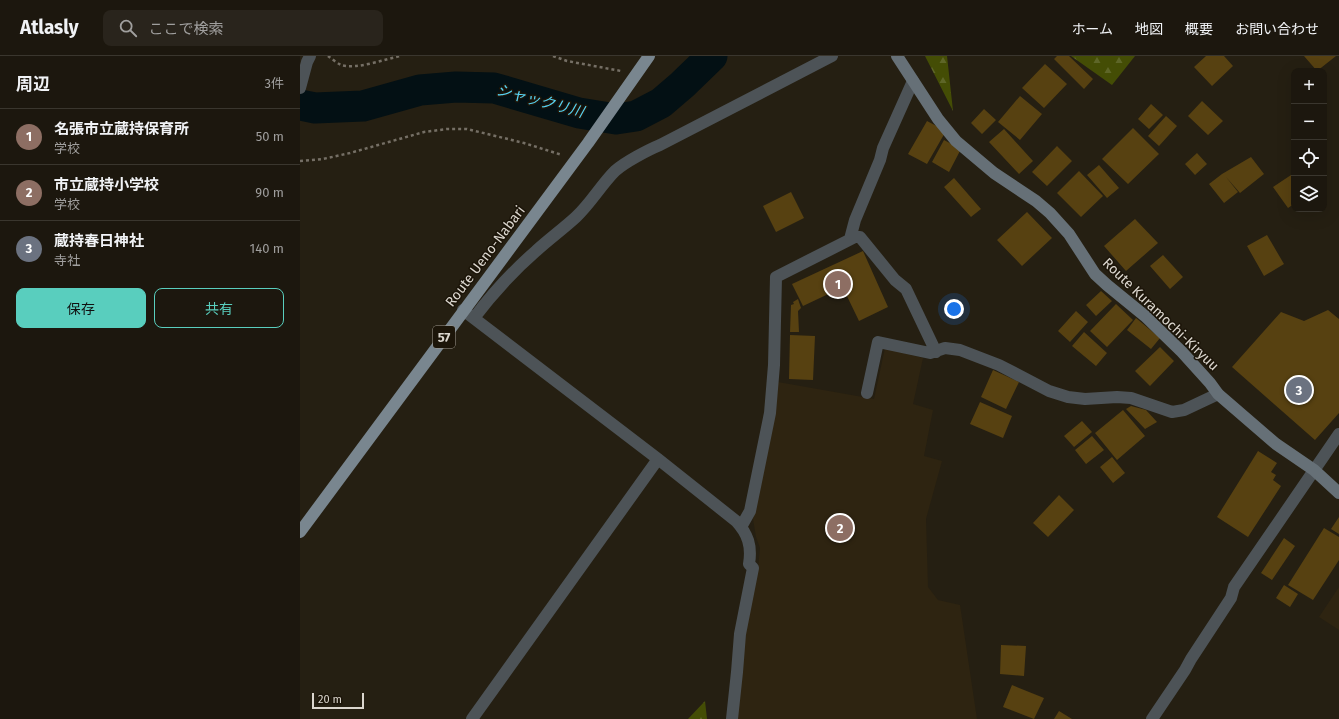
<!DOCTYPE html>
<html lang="ja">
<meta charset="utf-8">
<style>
body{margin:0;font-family:"Fira Sans","Noto Sans JP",sans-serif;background:#29241c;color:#f1f3f6}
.controls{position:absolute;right:12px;top:12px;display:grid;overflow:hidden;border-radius:8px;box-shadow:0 4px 16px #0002}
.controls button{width:36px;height:36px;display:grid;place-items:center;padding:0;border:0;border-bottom:1px solid #3a362e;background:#1c170e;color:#f1f3f6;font:20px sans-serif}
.scale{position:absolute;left:12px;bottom:10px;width:52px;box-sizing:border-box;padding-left:4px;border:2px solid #dbd6ce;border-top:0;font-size:11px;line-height:14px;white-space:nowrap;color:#dbd6ce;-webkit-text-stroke:3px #1c1509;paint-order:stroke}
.you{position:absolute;left:654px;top:253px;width:14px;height:14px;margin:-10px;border:3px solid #fff;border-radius:50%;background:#1a73e8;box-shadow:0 0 0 6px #1a73e833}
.badge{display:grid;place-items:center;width:26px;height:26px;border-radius:50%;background:#59cebe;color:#fff;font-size:13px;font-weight:700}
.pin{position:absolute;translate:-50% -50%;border:2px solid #fff;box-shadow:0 1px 4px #0006}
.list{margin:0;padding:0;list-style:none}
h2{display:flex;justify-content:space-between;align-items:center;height:52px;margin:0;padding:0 16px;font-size:17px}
h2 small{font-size:13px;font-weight:400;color:#a09f9e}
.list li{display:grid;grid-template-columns:26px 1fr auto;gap:12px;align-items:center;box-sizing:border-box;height:56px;padding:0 16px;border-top:1px solid #3a362e}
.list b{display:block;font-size:15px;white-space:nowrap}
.list p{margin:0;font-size:13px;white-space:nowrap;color:#a09f9e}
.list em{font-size:13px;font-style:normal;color:#a09f9e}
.actions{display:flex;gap:8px;padding:12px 16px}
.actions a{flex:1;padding:9px 0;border:1px solid #59cebe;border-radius:8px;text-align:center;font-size:14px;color:#59cebe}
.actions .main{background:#59cebe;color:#111}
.icon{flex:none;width:22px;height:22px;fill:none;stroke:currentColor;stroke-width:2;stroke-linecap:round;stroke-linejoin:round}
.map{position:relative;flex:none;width:1039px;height:663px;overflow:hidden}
header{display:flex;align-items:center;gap:24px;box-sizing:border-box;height:56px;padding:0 20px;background:#1c170e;border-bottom:1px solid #3a362e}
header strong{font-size:19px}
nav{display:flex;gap:22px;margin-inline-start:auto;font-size:14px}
.search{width:280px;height:36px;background:#29241c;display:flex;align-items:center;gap:10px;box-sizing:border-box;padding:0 14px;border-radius:8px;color:#a09f9e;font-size:15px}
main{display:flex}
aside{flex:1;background:#1c170e}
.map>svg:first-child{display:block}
.built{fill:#2e2411}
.forest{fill:url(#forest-firs)}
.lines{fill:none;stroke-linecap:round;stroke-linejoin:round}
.river{stroke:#031014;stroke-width:31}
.building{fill:#574111}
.path{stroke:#756f65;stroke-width:2.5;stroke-dasharray:3 3;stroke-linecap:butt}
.street{stroke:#4d5357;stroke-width:12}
.secondary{stroke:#667077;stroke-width:12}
.primary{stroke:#79868f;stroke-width:12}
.labels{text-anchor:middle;stroke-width:3;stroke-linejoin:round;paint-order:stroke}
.shield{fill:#1c1509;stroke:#a29c93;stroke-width:1}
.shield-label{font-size:13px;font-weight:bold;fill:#dbd6ce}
.street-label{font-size:14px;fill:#dbd6ce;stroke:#1c1509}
.water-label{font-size:15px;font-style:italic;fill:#57d3f3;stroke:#1c1509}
</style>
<header>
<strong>Atlasly</strong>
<div class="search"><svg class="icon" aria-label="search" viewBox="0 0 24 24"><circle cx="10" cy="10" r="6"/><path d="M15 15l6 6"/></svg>ここで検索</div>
<nav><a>ホーム</a><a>地図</a><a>概要</a><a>お問い合わせ</a></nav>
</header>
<main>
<aside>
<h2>周辺<small>3件</small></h2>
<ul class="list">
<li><span class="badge" style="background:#8d6e63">1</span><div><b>名張市立蔵持保育所</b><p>学校</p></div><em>50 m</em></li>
<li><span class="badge" style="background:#8d6e63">2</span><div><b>市立蔵持小学校</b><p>学校</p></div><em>90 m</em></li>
<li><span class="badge" style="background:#6b7280">3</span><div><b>蔵持春日神社</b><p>寺社</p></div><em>140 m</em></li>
</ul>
<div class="actions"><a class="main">保存</a><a>共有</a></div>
</aside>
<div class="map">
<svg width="1039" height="663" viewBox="0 0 1039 663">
<defs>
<pattern id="forest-firs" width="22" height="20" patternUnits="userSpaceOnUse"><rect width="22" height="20" fill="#444d05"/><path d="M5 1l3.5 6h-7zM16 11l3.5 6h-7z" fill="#5e6628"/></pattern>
</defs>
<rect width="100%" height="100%" fill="#251f12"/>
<!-- built -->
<path class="built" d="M585 292 623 302 613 348 633 354 624 400 642 405 626 463 628 531 638 544 660 549 677 663H437L446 574 458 513 460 492 456 481 453 463 476 351 478 326 574 343Z
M1039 531V574L1019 561Z"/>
<!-- forest -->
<path class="forest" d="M625 0H647L653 55Z
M771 0H835L812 29Z
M405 645 407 663H388Z"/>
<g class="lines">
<!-- river -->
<path class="river" d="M0 49 15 52 63 50 120 34 156 31 194 32 279 57 316 63 336 60 361 47 382 29 412 0"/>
</g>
<!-- building -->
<path class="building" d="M757 0H769L793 23 784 33 754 3Z
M906 0H924L933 10 912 30 894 11Z
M1004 0H1036L1017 15Z
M745 8 767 28 744 52 722 32Z
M720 40 742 58 720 84 698 66Z
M902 45 923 65 908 79 888 60Z
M851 48 863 59 849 73 838 63Z
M684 53 696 64 682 78 671 67Z
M866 60 877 70 859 90 848 80Z
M627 65 646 75 627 108 608 98Z
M833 72 859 98 828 128 802 103Z
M704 73 733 105 719 118 689 86Z
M644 84 661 93 649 116 632 106Z
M757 90 772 105 747 130 732 116Z
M897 97 907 108 895 119 885 108Z
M951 101 964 118 940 137 926 121 938 136 924 147 909 128 922 118Z
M799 109 819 132 807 142 787 119Z
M779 115 803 140 781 161 757 137Z
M994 117V148L988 152 973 131Z
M654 122 681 153 671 161 644 131Z
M491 136 504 162 476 176 463 150Z
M727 156 752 182 722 210 697 184Z
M835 163 858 187 826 215 804 190Z
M967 179 984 208 964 220 947 190Z
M563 195 588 251 559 265 545 236 539 233 503 250 492 228Z
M863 199 883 221 870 233 850 210Z
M801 235 812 245 796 260 786 249Z
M498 243 501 252 498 255 499 276H490L491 249 494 248 493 246Z
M816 248 833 264 807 291 790 275Z
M1028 254 1039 263V357L1015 384 932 311 981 256 1004 265Z
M776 255 788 266 770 286 758 275Z
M836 262 860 282 851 293 827 274Z
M784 276 807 297 796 310 772 290Z
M490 279 515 280 513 324 489 323Z
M860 291 874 305 850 330 835 315Z
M693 314 719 326 706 353 681 341Z
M680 346 712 360 703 382 670 368Z
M831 350 846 354 857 366 845 373 826 353Z
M823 354 845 380 817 404 795 377Z
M782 365 792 376 774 391 764 380Z
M792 380 804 394 786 408 775 394Z
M958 395 977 407 971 416 976 419 973 424 981 430 948 481 917 461Z
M812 401 825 417 813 427 800 411Z
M759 439 774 454 748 481 733 467Z
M1039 461V478L1031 473Z
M1024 472 1039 481V504L1013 544 988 529Z
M984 482 995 490 972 524 961 517Z
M984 529 998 538 990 551 976 542Z
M701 589 726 590 724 620 700 618Z
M712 629 744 642 734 663 703 651Z
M759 655 772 663H754Z"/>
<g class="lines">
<!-- path -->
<path class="path" d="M28 0C32 3 37 7 41 9 56 14 85 3 101 0
M253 0 267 5 321 15
M0 105 23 103 50 97 124 76 147 73H167L224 87 262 99"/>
<!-- street -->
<path class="street" d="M0 32 7 6 10 0
M550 183 555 164 580 104 583 92 613 25
M163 254 358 403 436 465C448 478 452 490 449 508L453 512 440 578 437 616 432 663
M174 262C192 238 213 215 236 195 249 183 263 173 276 161 291 147 301 129 315 115 325 106 348 94 360 89L532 0
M567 337 578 286 630 297 645 292 660 294 699 309 749 335 768 341 785 343 817 341 831 342 872 356 884 354 918 338
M441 471 450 455 470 357 474 309 476 221 555 181H560L595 224 606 233 636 296
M172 663 358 403
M852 663 885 614 891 603 931 542 934 531 1039 378"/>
<!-- secondary -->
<path class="secondary" d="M597 0 638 63 656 85 694 117 736 145 750 157 769 178 795 218 807 229 845 260 882 296 910 327 918 338 976 388 1014 414 1039 437"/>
<!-- primary -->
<path class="primary" d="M0 476 288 87 349 0"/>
</g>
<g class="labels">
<!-- shield labels -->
<rect class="shield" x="133" y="270" width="22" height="22" rx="3"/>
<g class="shield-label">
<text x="144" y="286">57</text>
</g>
<!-- street labels -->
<g class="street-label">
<text transform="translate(185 200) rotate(-53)" y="5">Route Ueno-Nabari</text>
<text transform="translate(861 258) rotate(44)" y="5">Route Kuramochi-Kiryuu</text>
</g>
<!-- water labels -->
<g class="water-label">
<text transform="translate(240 45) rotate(15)" y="5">シャックリ川</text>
</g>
</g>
</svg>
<div class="controls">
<button>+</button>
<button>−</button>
<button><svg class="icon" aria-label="locate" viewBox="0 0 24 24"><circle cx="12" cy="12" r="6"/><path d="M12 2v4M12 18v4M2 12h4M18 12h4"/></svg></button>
<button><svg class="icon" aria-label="layers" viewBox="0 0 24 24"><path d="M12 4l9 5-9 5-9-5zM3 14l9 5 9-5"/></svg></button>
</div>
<div class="scale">20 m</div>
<div class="you"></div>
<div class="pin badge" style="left:538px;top:228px;background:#8d6e63">1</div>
<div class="pin badge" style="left:540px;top:472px;background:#8d6e63">2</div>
<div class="pin badge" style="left:999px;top:334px;background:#6b7280">3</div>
</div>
</main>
